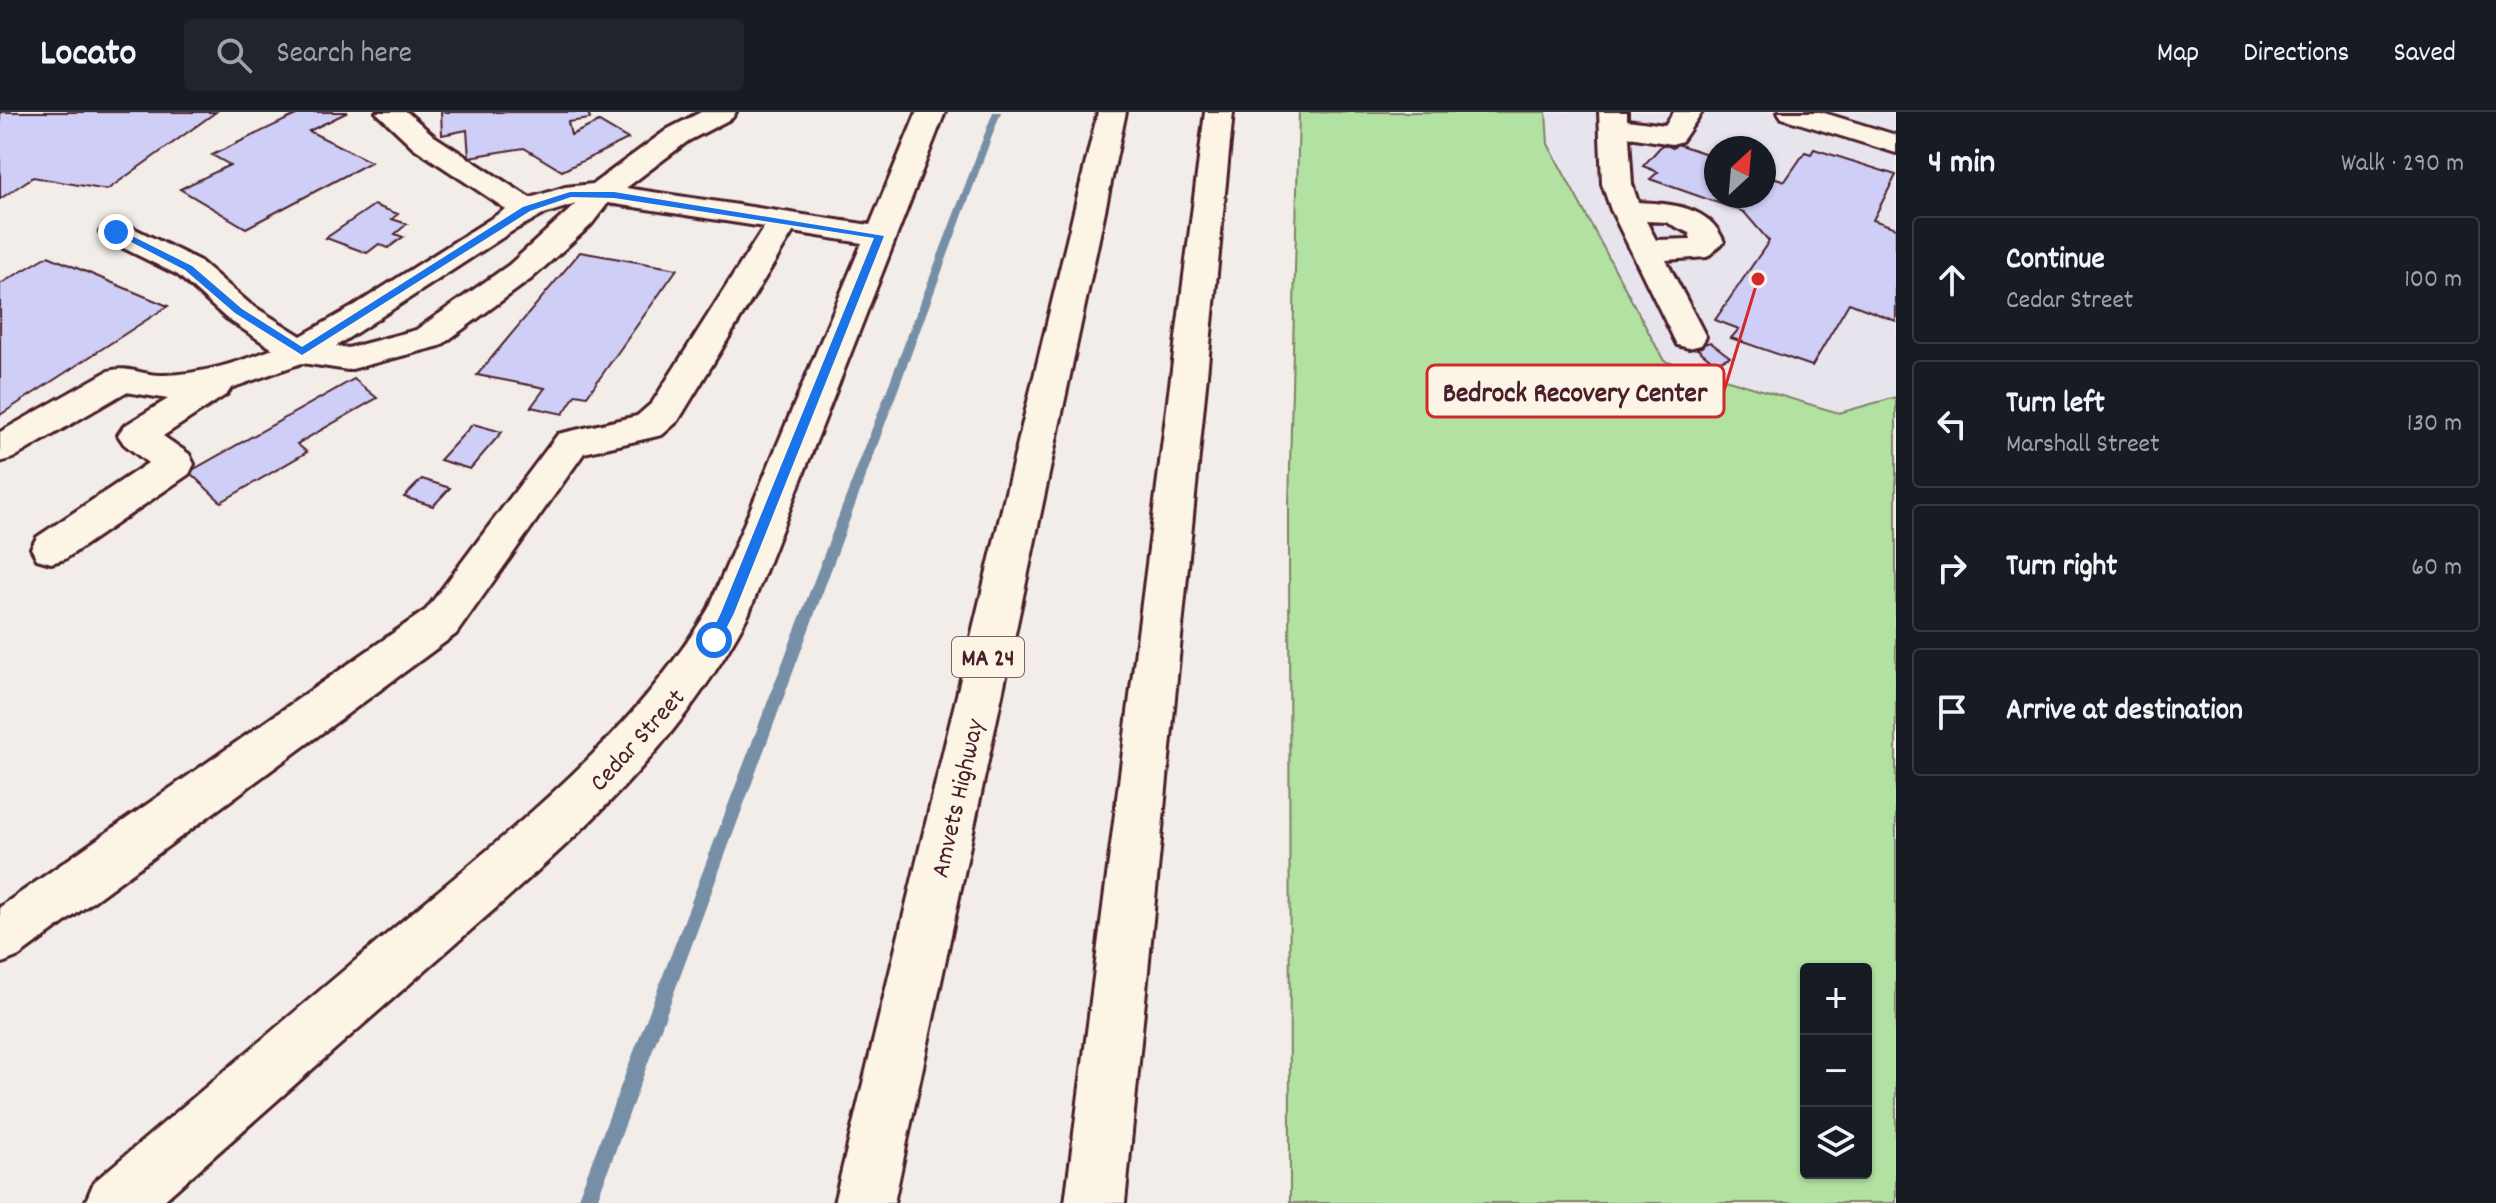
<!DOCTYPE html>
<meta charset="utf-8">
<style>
body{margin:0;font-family:Dekko,sans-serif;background:#20242c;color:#f1f3f6}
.controls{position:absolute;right:24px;bottom:24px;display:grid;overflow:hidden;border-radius:8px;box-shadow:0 2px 6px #0004}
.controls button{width:72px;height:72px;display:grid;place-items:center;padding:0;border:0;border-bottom:2px solid #363941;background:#171b24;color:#f1f3f6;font:40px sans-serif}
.compass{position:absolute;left:1704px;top:24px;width:72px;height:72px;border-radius:50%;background:#171b24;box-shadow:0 2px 6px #0004;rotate:26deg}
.stop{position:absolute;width:24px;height:24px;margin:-18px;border:6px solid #1a73e8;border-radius:50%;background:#fff}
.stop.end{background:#1a73e8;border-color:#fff;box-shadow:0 2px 8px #0008}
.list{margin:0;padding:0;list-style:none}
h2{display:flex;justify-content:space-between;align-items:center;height:104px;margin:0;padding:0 32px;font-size:34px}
h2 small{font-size:26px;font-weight:400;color:#9ea1a6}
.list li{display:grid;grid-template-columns:52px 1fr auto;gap:24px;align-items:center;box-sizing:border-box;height:128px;margin:0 16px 16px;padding:0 16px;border:2px solid #363941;border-radius:8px}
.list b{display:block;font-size:30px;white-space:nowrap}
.list p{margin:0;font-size:26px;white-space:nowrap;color:#9ea1a6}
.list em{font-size:26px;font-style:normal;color:#9ea1a6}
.icon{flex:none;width:44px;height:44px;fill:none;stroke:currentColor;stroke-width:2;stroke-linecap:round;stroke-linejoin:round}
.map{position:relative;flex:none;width:1896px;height:1091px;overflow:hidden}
header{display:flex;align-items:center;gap:48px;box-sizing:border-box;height:112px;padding:0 40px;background:#171b24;border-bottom:2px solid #363941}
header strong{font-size:38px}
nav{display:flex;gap:44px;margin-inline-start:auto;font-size:28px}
.search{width:560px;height:72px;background:#20242c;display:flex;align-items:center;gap:20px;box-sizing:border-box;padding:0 28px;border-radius:8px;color:#9ea1a6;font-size:30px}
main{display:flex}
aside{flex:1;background:#171b24}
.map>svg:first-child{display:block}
.built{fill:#e8e4ed;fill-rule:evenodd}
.green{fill:#b2e2a2;stroke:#7e8066;stroke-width:2;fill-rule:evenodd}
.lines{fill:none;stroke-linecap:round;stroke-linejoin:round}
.stream{fill:#778fa6;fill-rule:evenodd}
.building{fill:#cfcef7;stroke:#4a1f2b;stroke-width:2}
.minor-casing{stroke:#4a1f2b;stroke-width:6}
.highway-casing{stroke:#4a1f2b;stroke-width:6}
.minor{fill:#fcf5e5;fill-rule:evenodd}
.highway{fill:#fcf5e5;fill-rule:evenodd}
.route{fill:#1a73e8}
.labels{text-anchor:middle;stroke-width:6;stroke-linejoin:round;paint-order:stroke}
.shield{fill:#fcf5e5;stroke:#7f5f63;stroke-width:2}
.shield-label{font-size:24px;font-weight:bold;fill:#4a1f2b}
.street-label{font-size:26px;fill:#4a1f2b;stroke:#fcf5e5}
.leader{fill:none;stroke:#d62828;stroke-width:3}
.callout-dot{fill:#d62828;stroke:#fcf5e5;stroke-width:3}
.callout{fill:#fcf5e5;stroke:#d62828;stroke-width:3}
.callout-label{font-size:28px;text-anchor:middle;font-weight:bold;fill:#4a1f2b}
</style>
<header>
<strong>Locato</strong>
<div class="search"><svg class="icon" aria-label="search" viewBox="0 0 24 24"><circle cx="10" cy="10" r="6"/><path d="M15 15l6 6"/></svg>Search here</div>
<nav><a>Map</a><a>Directions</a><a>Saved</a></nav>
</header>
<main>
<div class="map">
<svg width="1896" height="1091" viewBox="0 0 1896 1091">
<rect width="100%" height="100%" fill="#f3ede9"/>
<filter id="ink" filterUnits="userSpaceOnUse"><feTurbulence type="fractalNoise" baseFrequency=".0125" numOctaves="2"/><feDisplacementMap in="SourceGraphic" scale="16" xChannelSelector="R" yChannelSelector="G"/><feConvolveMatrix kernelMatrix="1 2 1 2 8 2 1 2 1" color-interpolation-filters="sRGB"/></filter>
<g filter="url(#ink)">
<!-- built -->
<path class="built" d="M1546 0H1886L1896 3V285L1839 301 1664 249 1548 32ZM1716 36H1764V84H1716Z"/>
<!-- green -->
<path class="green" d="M1299 0H1546L1548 32 1664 249 1839 301 1896 285V1091H1290L1289 394ZM1806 857H1866V1061H1806Z"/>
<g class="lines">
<!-- stream -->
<path class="stream" d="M993 0H1001L596 1091H576Z"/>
</g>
<!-- building -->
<path class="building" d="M0 0H216L107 78 33 65 0 87Z
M302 0H348L309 19 371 50 246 116 180 77 230 53 212 43Z
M441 0H588L590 7 568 10 571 23 599 10 628 27 562 59 524 36 469 45 467 18 442 23Z
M1663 32 1673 36 1677 32 1716 45V84H1764V62L1785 69 1805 40 1811 42 1814 37 1896 63 1873 108 1896 116V209L1849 191 1812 254 1731 226 1739 217 1715 208 1769 129 1744 100 1650 67 1658 60 1643 54Z
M374 93 398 102 392 107 407 112 395 122 403 125 388 136 379 132 367 141 326 126Z
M580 140 677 157 587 284 576 282 563 302 531 295 545 276 477 263Z
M48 144 168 194 0 303V172Z
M1710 230 1730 245 1715 251 1695 235Z
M354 267 377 286 297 332 307 340 221 390 189 360Z
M473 312 502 320 470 357 440 348Z
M422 367 450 376 433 394 404 385Z"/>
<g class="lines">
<defs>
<path id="minor" d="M376 0H407L434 24 530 86 565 75 593 72 668 17 701 0H736L732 6 688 29 626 76 870 113 917 0H945L749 501C675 644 566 734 448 838 352 922 256 1007 161 1091H85L94 1070C196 983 298 897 400 811 516 714 630 627 709 496L862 131 793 120 678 309 662 323 584 341 456 522 19 844 0 852V795L426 498 558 322 637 304 652 291 764 115 608 91 591 113 531 167 440 234 348 258 302 251 231 276 227 282 163 324 189 342 194 352 189 362 65 447 51 451 37 447 31 436 37 425 148 351 124 332 118 323 124 314 168 287 126 280 13 346 0 350V320L108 259C128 253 144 264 164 263 203 262 237 251 273 237L226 206 178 163 105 127 100 120 105 113 116 111 127 113 200 149 250 192 301 224 352 195 506 97 414 36ZM576 92 509 153 416 218 348 236 336 234 514 118 544 102Z
M1599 0H1627V8L1665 13 1674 0H1702L1682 29 1672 32 1629 25 1632 72 1638 90C1672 92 1710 94 1724 130L1707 145 1666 148 1706 225 1701 233 1689 236 1677 233 1611 98 1602 72ZM1646 109 1666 110 1689 121 1691 127 1656 128Z
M1778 0H1821L1896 23V41L1782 6Z"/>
<path id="highway" d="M1098 0H1126L894 1091H834Z
M1205 0H1233L1125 1091H1065Z"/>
</defs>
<!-- minor casing -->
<use href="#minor" class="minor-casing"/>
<!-- highway casing -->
<use href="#highway" class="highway-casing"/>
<!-- minor -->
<use href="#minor" class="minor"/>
<!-- highway -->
<use href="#highway" class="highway"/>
</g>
</g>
<!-- route -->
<path class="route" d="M570 80H614L884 124 734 501 719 531 714 533 708 528 721 501 874 126 614 86 571 85 530 99 302 243 235 201 185 158 112 120 120 118 192 154 242 197 302 235 523 95Z"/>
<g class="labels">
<!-- shield labels -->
<rect class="shield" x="952" y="525" width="72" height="40" rx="6"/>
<g class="shield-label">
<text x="988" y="553">MA 24</text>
</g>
<!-- street labels -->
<g class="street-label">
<text transform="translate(636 627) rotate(-48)" y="9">Cedar Street</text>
<text transform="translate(956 686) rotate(-77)" y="9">Amvets Highway</text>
</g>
</g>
<!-- callouts -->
<path class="leader" d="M1758 167L1724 279"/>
<circle class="callout-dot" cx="1758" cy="167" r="8"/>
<rect class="callout" x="1427" y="253" width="297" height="52" rx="8"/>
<g class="callout-label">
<text x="1575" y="289">Bedrock Recovery Center</text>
</g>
</svg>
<div class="controls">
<button>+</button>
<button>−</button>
<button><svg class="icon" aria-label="layers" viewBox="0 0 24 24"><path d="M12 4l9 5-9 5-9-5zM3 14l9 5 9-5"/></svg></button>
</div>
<svg class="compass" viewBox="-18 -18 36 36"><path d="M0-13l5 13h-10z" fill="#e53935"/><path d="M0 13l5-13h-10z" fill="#9ea1a6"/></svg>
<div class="stop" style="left:714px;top:528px"></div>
<div class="stop end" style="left:116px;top:120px"></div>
</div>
<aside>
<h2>4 min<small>Walk · 290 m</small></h2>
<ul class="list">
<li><svg class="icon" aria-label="ahead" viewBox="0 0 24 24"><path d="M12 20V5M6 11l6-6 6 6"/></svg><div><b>Continue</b><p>Cedar Street</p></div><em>100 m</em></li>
<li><svg class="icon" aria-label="left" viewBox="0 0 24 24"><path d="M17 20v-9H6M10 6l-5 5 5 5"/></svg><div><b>Turn left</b><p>Marshall Street</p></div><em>130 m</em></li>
<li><svg class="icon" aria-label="right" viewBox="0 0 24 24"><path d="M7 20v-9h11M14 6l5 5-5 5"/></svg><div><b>Turn right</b></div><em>60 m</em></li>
<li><svg class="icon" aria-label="arrive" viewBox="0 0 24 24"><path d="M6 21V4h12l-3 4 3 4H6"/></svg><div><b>Arrive at destination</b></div></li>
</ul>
</aside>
</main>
